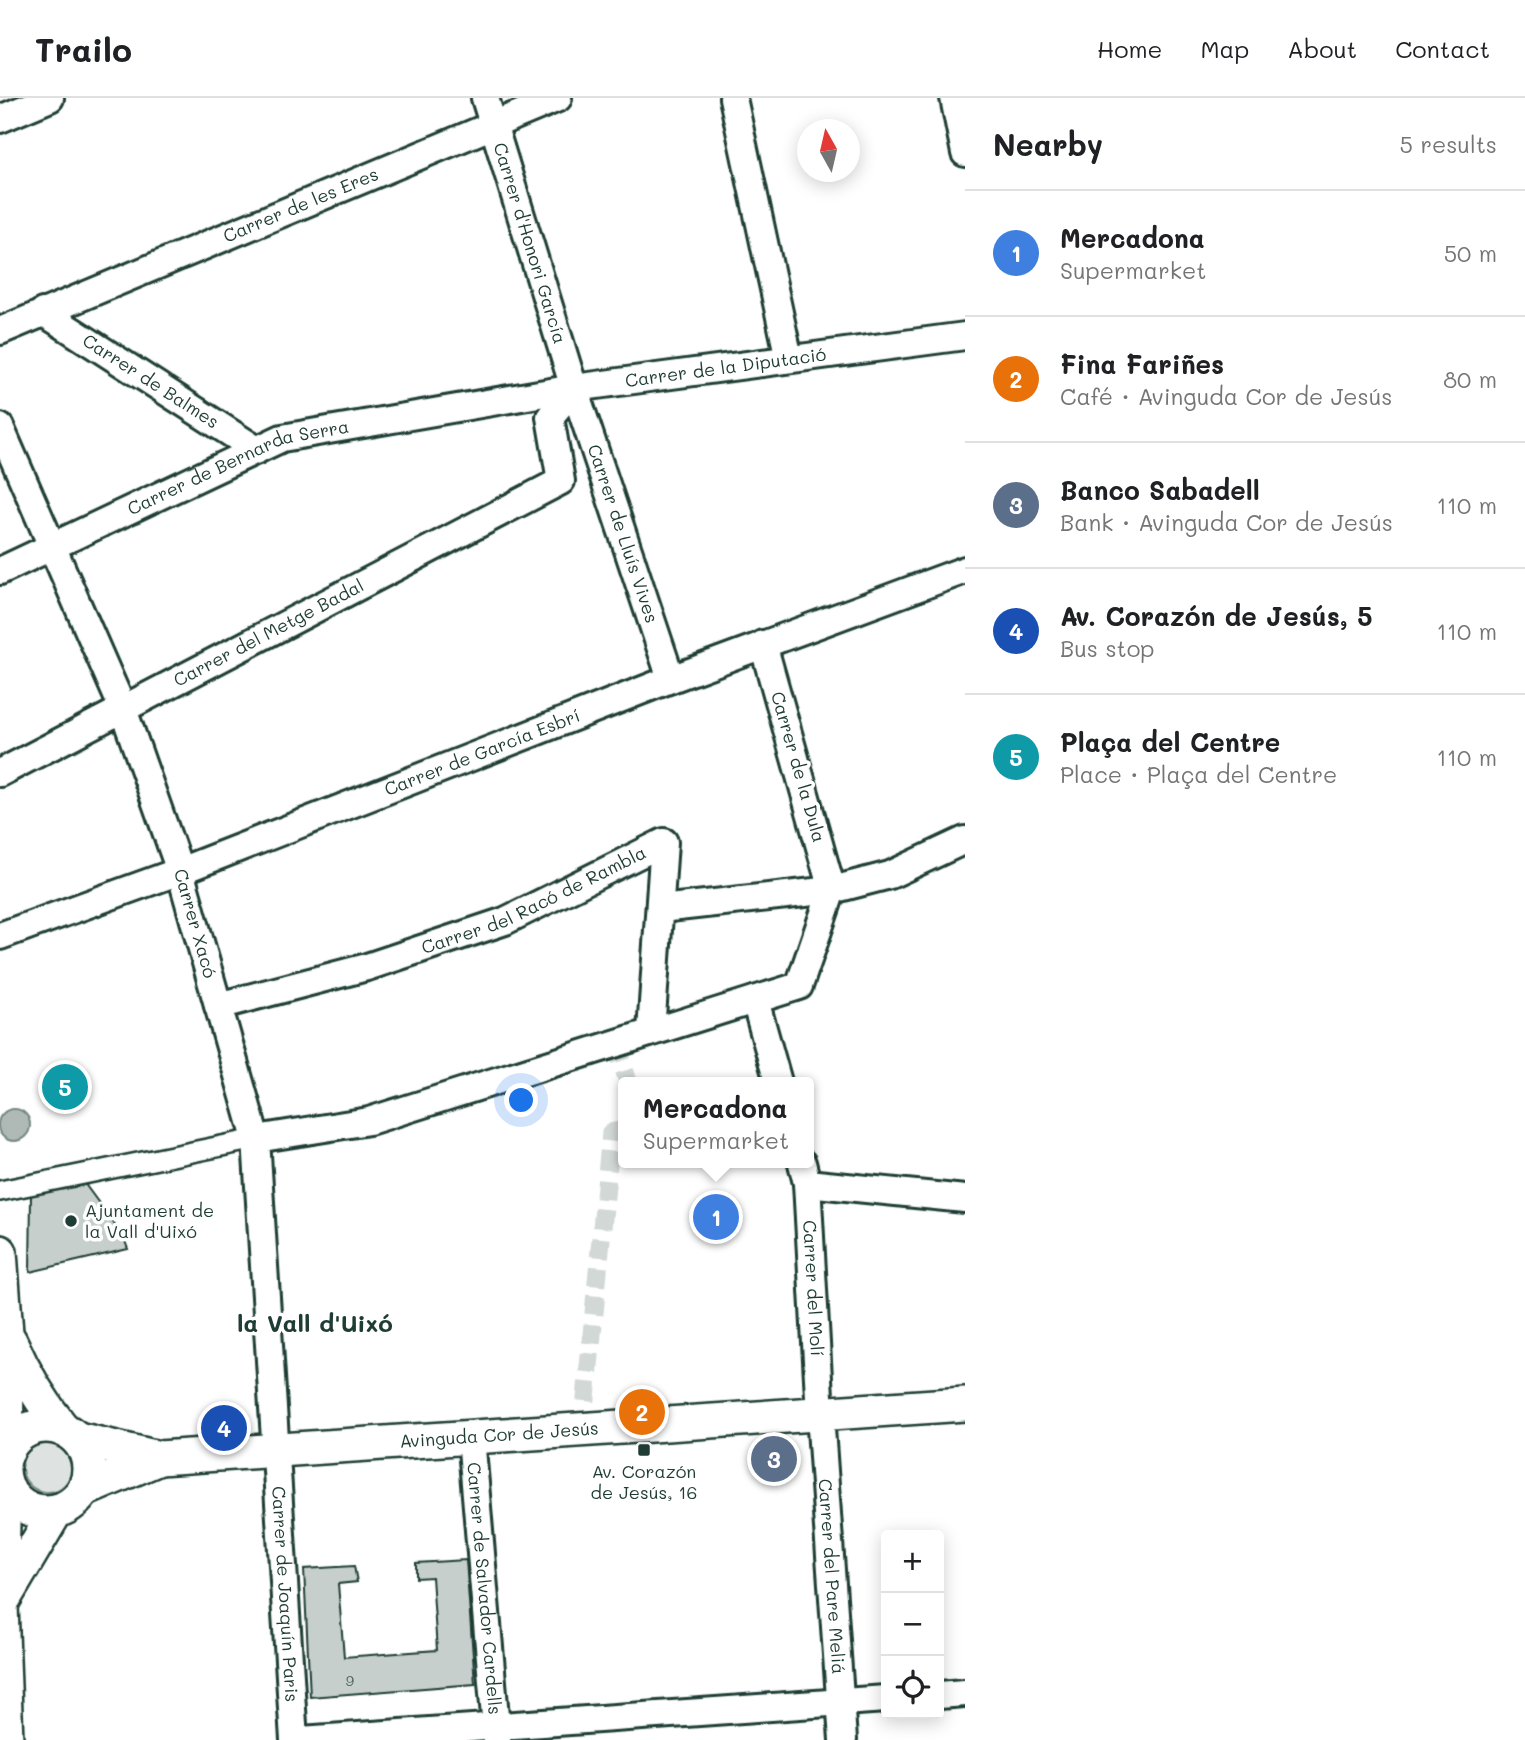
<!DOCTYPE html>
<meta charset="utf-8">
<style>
body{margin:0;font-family:Mali,sans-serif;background:#f6f6f6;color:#202124}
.controls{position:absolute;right:21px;bottom:21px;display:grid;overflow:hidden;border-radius:7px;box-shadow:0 4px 18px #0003}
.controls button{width:63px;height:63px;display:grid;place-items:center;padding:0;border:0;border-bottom:2px solid #e0e0e0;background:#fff;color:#202124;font:35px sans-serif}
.compass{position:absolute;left:797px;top:21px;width:63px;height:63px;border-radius:50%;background:#fff;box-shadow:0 4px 18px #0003;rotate:352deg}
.you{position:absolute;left:522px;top:1003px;width:24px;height:24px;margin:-18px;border:5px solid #fff;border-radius:50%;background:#1a73e8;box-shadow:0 0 0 10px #1a73e833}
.badge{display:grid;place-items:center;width:46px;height:46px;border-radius:50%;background:#1f3d34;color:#fff;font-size:23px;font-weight:700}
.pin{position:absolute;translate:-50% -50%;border:4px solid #fff;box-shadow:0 2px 7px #0006}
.popup{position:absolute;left:618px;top:979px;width:196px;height:91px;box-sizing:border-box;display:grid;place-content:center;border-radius:7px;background:#fff;filter:drop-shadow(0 2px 5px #0005);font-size:23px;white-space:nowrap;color:#757577}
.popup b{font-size:26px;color:#202124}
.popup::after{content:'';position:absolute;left:50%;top:100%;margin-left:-14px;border:14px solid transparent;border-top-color:#fff}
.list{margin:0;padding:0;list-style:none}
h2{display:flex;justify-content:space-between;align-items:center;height:91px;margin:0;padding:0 28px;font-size:30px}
h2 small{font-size:23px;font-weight:400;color:#757577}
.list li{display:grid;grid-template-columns:46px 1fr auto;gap:21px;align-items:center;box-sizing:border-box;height:126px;padding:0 28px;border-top:2px solid #e0e0e0}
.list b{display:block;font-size:26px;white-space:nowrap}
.list p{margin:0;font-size:23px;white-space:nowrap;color:#757577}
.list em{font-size:23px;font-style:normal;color:#757577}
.icon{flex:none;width:38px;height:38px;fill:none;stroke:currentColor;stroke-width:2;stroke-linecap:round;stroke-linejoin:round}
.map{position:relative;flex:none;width:965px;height:1642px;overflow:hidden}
header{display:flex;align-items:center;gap:42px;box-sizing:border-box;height:98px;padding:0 35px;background:#fff;border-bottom:2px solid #e0e0e0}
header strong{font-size:33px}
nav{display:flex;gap:38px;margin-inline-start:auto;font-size:24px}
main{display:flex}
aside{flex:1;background:#fff}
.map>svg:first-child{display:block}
.green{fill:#dee3e2;stroke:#7e908b;stroke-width:2}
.water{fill:#afbab7;stroke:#758883;stroke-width:2}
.building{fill:#c7cfcc;stroke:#1f3d34;stroke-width:2}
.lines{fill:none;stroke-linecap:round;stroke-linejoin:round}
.pedestrian-tunnel{stroke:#d2d8d6;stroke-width:19;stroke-dasharray:19 10;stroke-linecap:butt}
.pedestrian-casing{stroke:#1f3d34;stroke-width:24}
.minor-casing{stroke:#1f3d34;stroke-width:32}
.tertiary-casing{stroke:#1f3d34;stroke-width:38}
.pedestrian{stroke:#fff;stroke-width:19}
.minor{stroke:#fff;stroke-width:26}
.tertiary{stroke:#fff;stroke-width:33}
.poi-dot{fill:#1f3d34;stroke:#fff;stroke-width:2.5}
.labels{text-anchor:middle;stroke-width:7;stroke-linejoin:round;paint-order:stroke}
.number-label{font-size:14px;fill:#49625a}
.street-label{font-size:18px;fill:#1f3d34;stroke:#fff}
.poi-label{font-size:18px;fill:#1f3d34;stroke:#fff;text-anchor:start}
.district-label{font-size:24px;font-weight:bold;fill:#1f3d34;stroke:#fff}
</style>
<header>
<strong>Trailo</strong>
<nav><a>Home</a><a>Map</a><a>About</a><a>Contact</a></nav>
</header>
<main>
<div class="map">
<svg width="965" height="1642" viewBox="0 0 965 1642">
<rect width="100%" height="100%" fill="#fff"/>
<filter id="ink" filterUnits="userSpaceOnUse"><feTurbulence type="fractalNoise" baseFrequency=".0143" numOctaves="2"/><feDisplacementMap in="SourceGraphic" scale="14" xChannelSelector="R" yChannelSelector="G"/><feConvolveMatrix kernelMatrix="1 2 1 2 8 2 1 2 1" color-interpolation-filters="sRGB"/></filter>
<g filter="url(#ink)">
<!-- green -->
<path class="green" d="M22 1369a25 25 0 1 1 50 0a25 25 0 1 1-50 0Z"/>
<!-- water -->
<path class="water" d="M-2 1027a16 16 0 1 1 32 0a16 16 0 1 1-32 0Z"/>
<!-- building -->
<path class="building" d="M84 1085 123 1138 128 1151 30 1174 31 1097Z
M466 1462 475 1586 310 1599 304 1471 354 1468 357 1484 338 1486 344 1559 437 1552 432 1479 416 1480V1465Z"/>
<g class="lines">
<!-- pedestrian-tunnel -->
<path class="pedestrian-tunnel" d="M616 945 628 984
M583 1332 611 1035 623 1032"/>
<defs>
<path id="pedestrian" d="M0 1093 256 1041"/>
<g id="minor">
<path id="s1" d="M485 0 574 290 671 581"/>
<path d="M733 0 789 261"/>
<path d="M954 0 965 55"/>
<path d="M0 21 50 0"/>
<path id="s2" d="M43 214 257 352"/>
<path id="s3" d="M0 233 558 0"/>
<path id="s4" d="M0 329 123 611 180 773 256 1041 294 1642"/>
<path id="s5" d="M0 473 282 340 574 290 965 238"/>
<path id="s6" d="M0 675 561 383 550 319 574 290"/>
<path d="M660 811 832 792 763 546"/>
<path id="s7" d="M0 838 180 773 671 581 965 472"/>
<path d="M755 902 778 984"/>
<path id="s8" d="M218 908 367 869 505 823 664 744 651 934"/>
<path d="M256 1041 369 1023 799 888 832 792 890 777 965 742"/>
<path id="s9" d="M802 1065 807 1085 820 1316 843 1642"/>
<path d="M807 1085 965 1101"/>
<path id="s10" d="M471 1339 497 1642"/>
<path d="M939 1597 965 1595"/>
<path d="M301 1642 886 1601"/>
</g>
<g id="tertiary">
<path d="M0 1154 6 1235 7 1353"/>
<path d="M10 1243C24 1275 41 1304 63 1331"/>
<circle cx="46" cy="1371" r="43"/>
<path id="s11" d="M78 1341 159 1360 965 1306"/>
<path d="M4 1384 1 1507 6 1642"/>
<path d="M84 1392 159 1360"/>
<path d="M2 1504 56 1413"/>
</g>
</defs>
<!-- pedestrian casing -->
<use href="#pedestrian" class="pedestrian-casing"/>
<!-- minor casing -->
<use href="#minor" class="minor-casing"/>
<!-- tertiary casing -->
<use href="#tertiary" class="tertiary-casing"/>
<!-- pedestrian -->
<use href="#pedestrian" class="pedestrian"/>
<!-- minor -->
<use href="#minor" class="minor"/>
<!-- tertiary -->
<use href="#tertiary" class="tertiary"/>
</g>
</g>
<!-- markers -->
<g class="poi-dot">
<circle cx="71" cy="1123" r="7"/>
<rect x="637" y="1345" width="14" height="14" rx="3.5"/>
</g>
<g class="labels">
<!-- number labels -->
<g class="number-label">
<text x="350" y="1588">9</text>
</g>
<!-- street labels -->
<g class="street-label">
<text dy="6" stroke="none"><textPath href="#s3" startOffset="326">Carrer de les Eres</textPath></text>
<text dy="6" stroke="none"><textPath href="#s1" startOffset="152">Carrer d'Honori García</textPath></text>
<text dy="6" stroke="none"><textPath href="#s5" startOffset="761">Carrer de la Diputació</textPath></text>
<text dy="6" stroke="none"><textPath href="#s2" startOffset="128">Carrer de Balmes</textPath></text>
<text dy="6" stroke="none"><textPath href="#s5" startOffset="261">Carrer de Bernarda Serra</textPath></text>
<text dy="6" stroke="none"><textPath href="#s1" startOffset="457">Carrer de Lluís Vives</textPath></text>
<text dy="6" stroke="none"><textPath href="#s6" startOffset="303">Carrer del Metge Badal</textPath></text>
<text dy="6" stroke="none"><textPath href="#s7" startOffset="516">Carrer de García Esbrí</textPath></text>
<text transform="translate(798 669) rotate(74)" y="6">Carrer de la Dula</text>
<text dy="6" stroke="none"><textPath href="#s8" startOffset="334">Carrer del Racó de Rambla</textPath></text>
<text dy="6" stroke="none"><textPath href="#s4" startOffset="534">Carrer Xacó</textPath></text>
<text dy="6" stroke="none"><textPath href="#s9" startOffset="126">Carrer del Molí</textPath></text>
<text dy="6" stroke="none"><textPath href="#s11" startOffset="424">Avinguda Cor de Jesús</textPath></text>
<text dy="6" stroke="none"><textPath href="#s9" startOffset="415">Carrer del Pare Meliá</textPath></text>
<text dy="6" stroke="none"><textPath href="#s10" startOffset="152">Carrer de Salvador Cardells</textPath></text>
<text dy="6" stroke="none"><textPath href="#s4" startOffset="1214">Carrer de Joaquín Paris</textPath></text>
</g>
<!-- poi labels -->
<g class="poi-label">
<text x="85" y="1119">Ajuntament de<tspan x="85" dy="21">la Vall d'Uixó</tspan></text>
<text x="644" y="1380" text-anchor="middle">Av. Corazón<tspan x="644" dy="21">de Jesús, 16</tspan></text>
</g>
<!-- district labels -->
<g class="district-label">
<text x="315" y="1234">la Vall d'Uixó</text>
</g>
</g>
</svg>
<div class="controls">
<button>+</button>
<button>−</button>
<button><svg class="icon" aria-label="locate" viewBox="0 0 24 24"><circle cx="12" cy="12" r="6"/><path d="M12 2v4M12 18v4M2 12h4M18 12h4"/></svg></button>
</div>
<svg class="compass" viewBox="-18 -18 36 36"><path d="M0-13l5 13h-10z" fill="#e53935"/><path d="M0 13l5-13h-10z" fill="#757577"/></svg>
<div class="you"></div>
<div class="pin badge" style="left:716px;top:1119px;background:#3f7fe0">1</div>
<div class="popup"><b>Mercadona</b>Supermarket</div>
<div class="pin badge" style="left:642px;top:1314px;background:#e8710a">2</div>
<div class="pin badge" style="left:774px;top:1361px;background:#5c6f8a">3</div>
<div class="pin badge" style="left:224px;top:1330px;background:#1a4fb4">4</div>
<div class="pin badge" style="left:65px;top:989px;background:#0f9aa8">5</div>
</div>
<aside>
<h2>Nearby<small>5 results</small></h2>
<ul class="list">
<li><span class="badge" style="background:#3f7fe0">1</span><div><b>Mercadona</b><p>Supermarket</p></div><em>50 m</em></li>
<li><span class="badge" style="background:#e8710a">2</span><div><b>Fina Fariñes</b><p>Café · Avinguda Cor de Jesús</p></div><em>80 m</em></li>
<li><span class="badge" style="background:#5c6f8a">3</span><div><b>Banco Sabadell</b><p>Bank · Avinguda Cor de Jesús</p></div><em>110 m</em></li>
<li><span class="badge" style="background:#1a4fb4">4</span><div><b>Av. Corazón de Jesús, 5</b><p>Bus stop</p></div><em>110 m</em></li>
<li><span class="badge" style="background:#0f9aa8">5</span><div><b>Plaça del Centre</b><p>Place · Plaça del Centre</p></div><em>110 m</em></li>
</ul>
</aside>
</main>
